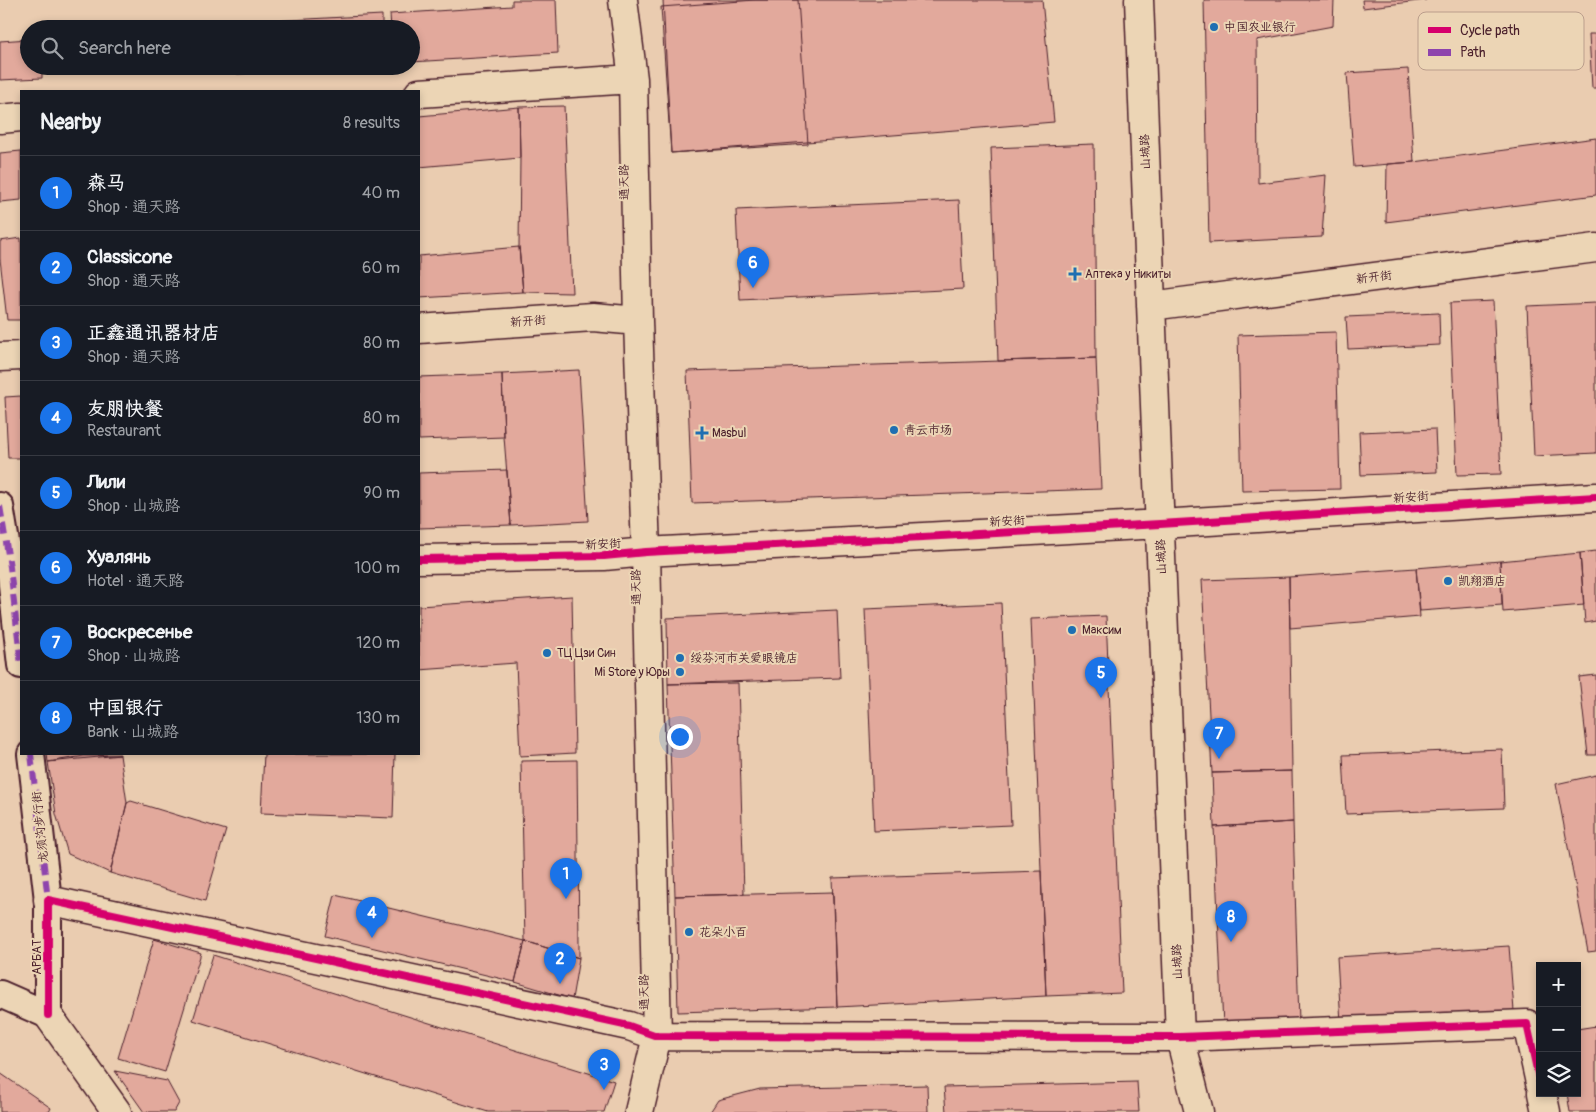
<!DOCTYPE html>
<meta charset="utf-8">
<style>
body{margin:0;font-family:Pangolin,"LXGW WenKai TC",sans-serif;background:#20242c;color:#f1f3f6}
.controls{position:absolute;right:15px;bottom:15px;display:grid;overflow:hidden;border-radius:0px;box-shadow:0 2px 8px #0003}
.controls button{width:45px;height:45px;display:grid;place-items:center;padding:0;border:0;border-bottom:1px solid #363941;background:#171b24;color:#f1f3f6;font:25px sans-serif}
.you{position:absolute;left:679px;top:736px;width:18px;height:18px;margin:-12px;border:4px solid #fff;border-radius:50%;background:#1a73e8;box-shadow:0 0 0 8px #1a73e833}
.badge{display:grid;place-items:center;width:32px;height:32px;border-radius:50%;background:#1a73e8;color:#fff;font-size:16px;font-weight:700}
.pin{position:absolute;translate:-50% -41px;filter:drop-shadow(0 1px 2px #0008)}
.pin::after{content:'';position:absolute;top:26px;width:18px;height:15px;background:inherit;clip-path:polygon(0 0,100% 0,50% 100%)}
.list{margin:0;padding:0;list-style:none}
h2{display:flex;justify-content:space-between;align-items:center;height:65px;margin:0;padding:0 20px;font-size:21px}
h2 small{font-size:16px;font-weight:400;color:#9ea1a6}
.list li{display:grid;grid-template-columns:32px 1fr auto;gap:15px;align-items:center;box-sizing:border-box;height:75px;padding:0 20px;border-top:1px solid #363941}
.list b{display:block;font-size:19px;white-space:nowrap}
.list p{margin:0;font-size:16px;white-space:nowrap;color:#9ea1a6}
.list em{font-size:16px;font-style:normal;color:#9ea1a6}
.icon{flex:none;width:28px;height:28px;fill:none;stroke:currentColor;stroke-width:2;stroke-linecap:round;stroke-linejoin:round}
.map{position:relative;flex:none;width:1596px;height:1112px;overflow:hidden}
.search{position:absolute;background:#171b24;box-shadow:0 2px 8px #0003;left:20px;top:20px;width:400px;height:55px;display:flex;align-items:center;gap:12px;box-sizing:border-box;padding:0 18px;border-radius:28px;color:#9ea1a6;font-size:19px}
.panel{position:absolute;background:#171b24;box-shadow:0 2px 8px #0003;left:20px;top:90px;width:400px;height:665px;border-radius:0px}
.map>svg:first-child{display:block}
.building{fill:#e2a99c;stroke:#4a1f2b}
.lines{fill:none;stroke-linecap:round;stroke-linejoin:round}
.street-casing{stroke:#4a1f2b;stroke-width:30}
.secondary-casing{stroke:#4a1f2b;stroke-width:31}
.street{stroke:#ecd5b5;stroke-width:26}
.secondary{stroke:#ecd5b5;stroke-width:28}
.quiet{stroke:#8e44ad;stroke-width:6;stroke-dasharray:12 6;stroke-linecap:butt}
.cycleway-casing{stroke:#ecd5b5;stroke-width:11}
.cycleway{stroke:#d6006c;stroke-width:8}
.poi-dot{fill:#1f6fb2;stroke:#ecd5b5;stroke-width:2}
.labels{text-anchor:middle;stroke-width:4;stroke-linejoin:round;paint-order:stroke}
.poi-label{font-size:12px;fill:#4a1f2b;stroke:#ecd5b5;text-anchor:start}
.street-label{font-size:12px;fill:#4a1f2b;stroke:#ecd5b5}
.key{fill:#ecd5b5;stroke:#bb9e8c;stroke-width:1}
.key-label{font-size:14px;fill:#4a1f2b}
</style>
<div class="map">
<svg width="1596" height="1112" viewBox="0 0 1596 1112">
<rect width="100%" height="100%" fill="#eaccb0"/>
<filter id="ink" filterUnits="userSpaceOnUse"><feTurbulence type="fractalNoise" baseFrequency=".02" numOctaves="2"/><feDisplacementMap in="SourceGraphic" scale="10" xChannelSelector="R" yChannelSelector="G"/><feConvolveMatrix kernelMatrix="1 2 1 2 8 2 1 2 1" color-interpolation-filters="sRGB"/></filter>
<g filter="url(#ink)">
<!-- building -->
<path class="building" d="M512 0H556L558 53 411 62V29H391L390 14 512 6Z
M663 0H1042L1054 122 671 153Z
M755 0H798L808 144 671 153 661 7Z
M1204 0H1334L1333 26 1257 40 1258 183 1326 175 1322 237 1209 243Z
M1362 0H1426L1363 8Z
M382 15V29H234V23Z
M1589 34H1596V88H1592Z
M29 39V66H42V78L0 80V41Z
M237 66H384L237 74Z
M1408 69 1414 162 1354 167 1347 73Z
M564 106 572 293 523 292 519 247 520 158 519 107Z
M519 107 520 158 419 167V116Z
M1596 138V195L1386 222 1387 164 1414 162Z
M1094 144 1096 358 998 361 991 148Z
M21 151V200L0 202V153Z
M959 200 963 289 740 300 736 210Z
M21 238V320H7L0 259V241Z
M519 247 523 292 419 298V256Z
M1493 301 1501 474 1457 475 1450 303Z
M1596 303V453L1534 456 1527 306Z
M1439 313 1440 345 1348 349 1346 317Z
M1336 332 1340 489 1242 491 1238 335Z
M1096 358 1101 489 692 503 687 371Z
M579 370 588 521 511 525 504 437 502 374Z
M502 374 504 437 419 440V377Z
M21 396V458H8L5 397Z
M1435 429 1437 472 1361 475 1359 432Z
M507 470 511 525 419 528V473Z
M1596 551V621L1585 623 1580 553Z
M1580 553 1584 605 1503 612 1500 561Z
M1500 561 1502 605 1420 611 1416 568Z
M1416 568 1420 617 1290 628 1289 577Z
M1289 577 1292 771 1212 773 1202 580Z
M572 596 575 753 520 756 516 663 419 670V606Z
M1001 603 1011 825 874 831 865 609Z
M837 610 840 678 668 684 667 618Z
M1106 616 1122 993 1046 996 1031 619Z
M1596 675V755H1588L1579 677Z
M738 683 744 894 675 896 668 684Z
M1502 749 1504 808 1346 814 1343 755Z
M47 754H120V755L48 762Z
M264 754H395L393 818 261 813Z
M120 755 127 803 110 873 68 854 56 814 48 762 84 756Z
M577 760 579 946V958L525 941 521 761Z
M1292 771 1293 822 1214 827 1212 773Z
M1596 775V951L1588 952 1556 784Z
M131 801 226 830 205 901 110 873 127 803Z
M1293 822 1299 1022 1223 1026 1214 827Z
M1041 871 1046 996 837 1007 832 878Z
M833 892 837 1007 678 1012 675 896Z
M335 895 525 941 515 982 325 936Z
M154 939 201 953 165 1072 118 1058Z
M525 941 579 958 572 999 515 982Z
M1509 946 1514 1011 1341 1023 1337 957Z
M213 955 614 1081 604 1112H488L193 1020Z
M1596 1026V1112H1570L1567 1093H1577V1029Z
M115 1071 167 1081 179 1103 174 1112H144Z
M0 1073 51 1108 49 1112H0Z
M1137 1082 1139 1112H946L944 1087Z
M927 1085 928 1112H710L718 1100 760 1089Z"/>
<g class="lines">
<defs>
<path id="street" d="M0 506 10 567 21 665
M0 994 48 1015V900L31 754"/>
<path id="secondary" d="M623 0 633 79 638 321 646 552 657 1036 639 1112
M1139 0 1180 1037 1199 1112
M419 93 633 79
M0 119 21 117
M1151 306 1596 248
M419 329 593 317 638 321
M0 357 21 356
M419 559 604 556 646 552 1160 524 1596 497
M10 567H21
M48 900 629 1026 657 1036 1180 1037 1527 1024 1540 1083
M48 1015 117 1112
M1542 1093 1546 1112"/>
</defs>
<!-- street casing -->
<use href="#street" class="street-casing"/>
<!-- secondary casing -->
<use href="#secondary" class="secondary-casing"/>
<!-- street -->
<use href="#street" class="street"/>
<!-- secondary -->
<use href="#secondary" class="secondary"/>
<!-- quiet -->
<path class="quiet" d="M0 506 10 567 21 665
M31 754 48 900"/>
<defs>
<path id="cycleway" d="M419 559 604 556 646 552 1160 524 1596 497
M48 1015V900L629 1026 657 1036 1180 1037 1527 1024 1540 1083"/>
</defs>
<!-- cycleway casing -->
<use href="#cycleway" class="cycleway-casing"/>
<!-- cycleway -->
<use href="#cycleway" class="cycleway"/>
</g>
</g>
<!-- markers -->
<g class="poi-dot">
<circle cx="1214" cy="27" r="5"/>
<path d="M1072.5 266.5h5v5h5v5h-5v5h-5v-5h-5v-5h5z"/>
<circle cx="894" cy="430" r="5"/>
<path d="M699.5 425.5h5v5h5v5h-5v5h-5v-5h-5v-5h5z"/>
<circle cx="1448" cy="581" r="5"/>
<circle cx="1072" cy="630" r="5"/>
<circle cx="547" cy="653" r="5"/>
<circle cx="680" cy="658" r="5"/>
<circle cx="680" cy="672" r="5"/>
<circle cx="689" cy="932" r="5"/>
</g>
<g class="labels">
<!-- poi labels -->
<g class="poi-label">
<text x="1224" y="31">中国农业银行</text>
<text x="1085" y="278">Аптека у Никиты</text>
<text x="904" y="434">青云市场</text>
<text x="712" y="437">Masbul</text>
<text x="1458" y="585">凯翔酒店</text>
<text x="1082" y="634">Максим</text>
<text x="557" y="657">ТЦ Цзи Син</text>
<text x="690" y="662">绥芬河市关爱眼镜店</text>
<text x="670" y="676" text-anchor="end">Mi Store у Юры</text>
<text x="699" y="936">花朵小百</text>
</g>
<!-- street labels -->
<g class="street-label">
<text transform="translate(1145 152) rotate(-92)" y="4">山城路</text>
<text transform="translate(624 182) rotate(-91)" y="4">通天路</text>
<text transform="translate(1374 277) rotate(-7)" y="4">新开街</text>
<text transform="translate(528 321) rotate(-4)" y="4">新开街</text>
<text transform="translate(1411 497) rotate(-4)" y="4">新安街</text>
<text transform="translate(1007 521) rotate(-3)" y="4">新安街</text>
<text transform="translate(603 544) rotate(-3)" y="4">新安街</text>
<text transform="translate(1161 557) rotate(-92)" y="4">山城路</text>
<text transform="translate(636 587) rotate(-91)" y="4">通天路</text>
<text transform="translate(40 827) rotate(-96)" y="4">龙须沟步行街</text>
<text transform="translate(37 957) rotate(-90)" y="4">АРБАТ</text>
<text transform="translate(1177 962) rotate(-92)" y="4">山城路</text>
<text transform="translate(644 992) rotate(-91)" y="4">通天路</text>
</g>
</g>
<!-- legend -->
<rect x="1418" y="12" width="166" height="58" rx="8" class="key"/>
<rect x="1428" y="27" width="23" height="6" fill="#d6006c"/>
<rect x="1428" y="49" width="23" height="7" fill="#8e44ad"/>
<g class="key-label">
<text x="1460" y="35">Cycle path</text>
<text x="1460" y="57">Path</text>
</g>
</svg>
<div class="controls">
<button>+</button>
<button>−</button>
<button><svg class="icon" aria-label="layers" viewBox="0 0 24 24"><path d="M12 4l9 5-9 5-9-5zM3 14l9 5 9-5"/></svg></button>
</div>
<div class="you"></div>
<div class="pin badge" style="left:566px;top:899px">1</div>
<div class="pin badge" style="left:560px;top:984px">2</div>
<div class="pin badge" style="left:604px;top:1090px">3</div>
<div class="pin badge" style="left:372px;top:938px">4</div>
<div class="pin badge" style="left:1101px;top:698px">5</div>
<div class="pin badge" style="left:753px;top:288px">6</div>
<div class="pin badge" style="left:1219px;top:759px">7</div>
<div class="pin badge" style="left:1231px;top:942px">8</div>
<div class="search"><svg class="icon" aria-label="search" viewBox="0 0 24 24"><circle cx="10" cy="10" r="6"/><path d="M15 15l6 6"/></svg>Search here</div>
<section class="panel">
<h2>Nearby<small>8 results</small></h2>
<ul class="list">
<li><span class="badge">1</span><div><b>森马</b><p>Shop · 通天路</p></div><em>40 m</em></li>
<li><span class="badge">2</span><div><b>Classicone</b><p>Shop · 通天路</p></div><em>60 m</em></li>
<li><span class="badge">3</span><div><b>正鑫通讯器材店</b><p>Shop · 通天路</p></div><em>80 m</em></li>
<li><span class="badge">4</span><div><b>友朋快餐</b><p>Restaurant</p></div><em>80 m</em></li>
<li><span class="badge">5</span><div><b>Лили</b><p>Shop · 山城路</p></div><em>90 m</em></li>
<li><span class="badge">6</span><div><b>Хуалянь</b><p>Hotel · 通天路</p></div><em>100 m</em></li>
<li><span class="badge">7</span><div><b>Воскресенье</b><p>Shop · 山城路</p></div><em>120 m</em></li>
<li><span class="badge">8</span><div><b>中国银行</b><p>Bank · 山城路</p></div><em>130 m</em></li>
</ul>
</section>
</div>
